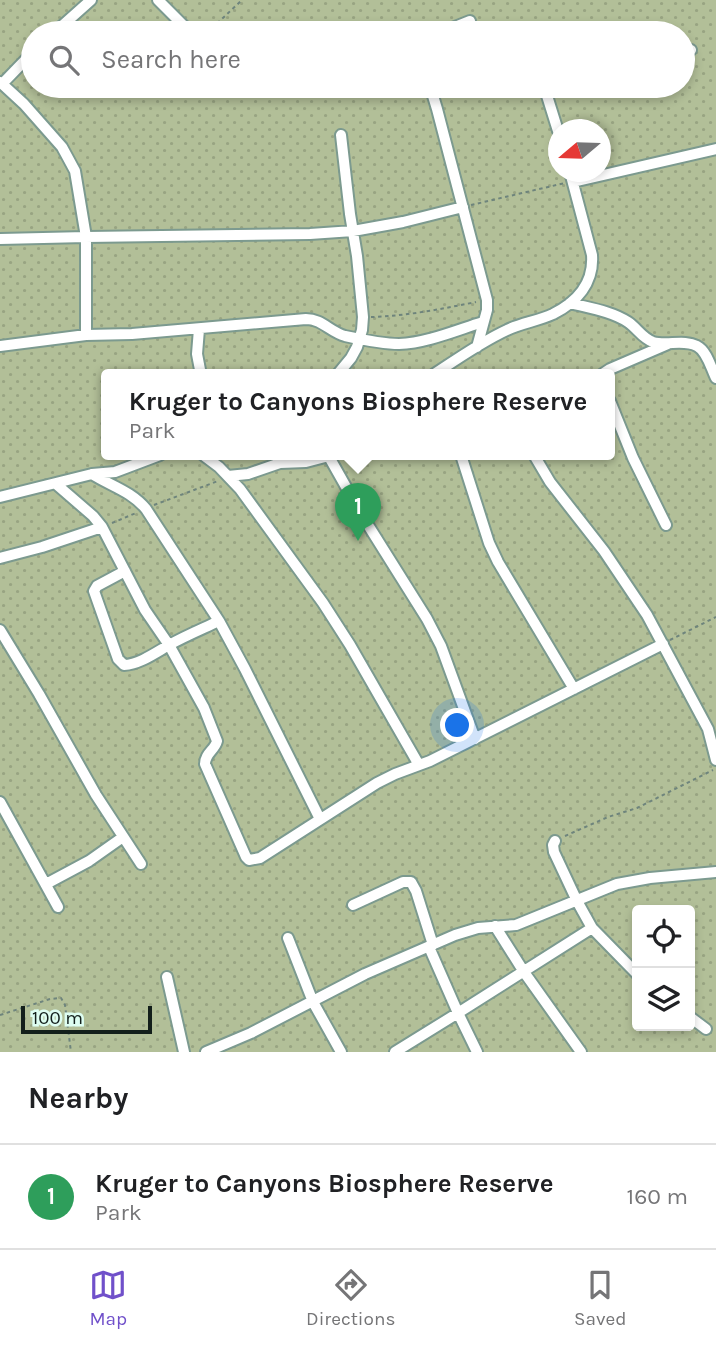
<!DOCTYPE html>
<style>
body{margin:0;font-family:Karla,sans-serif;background:#f6f6f6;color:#202124}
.controls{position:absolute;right:21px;bottom:21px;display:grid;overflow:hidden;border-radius:7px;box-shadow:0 4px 10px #0003}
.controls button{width:63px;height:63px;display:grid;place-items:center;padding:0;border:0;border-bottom:2px solid #e0e0e0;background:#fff;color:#202124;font:35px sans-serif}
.compass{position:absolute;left:548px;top:119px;width:63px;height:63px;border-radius:50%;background:#fff;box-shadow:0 4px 10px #0003;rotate:251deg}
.scale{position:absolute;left:21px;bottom:18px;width:131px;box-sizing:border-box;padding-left:7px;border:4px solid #131f1b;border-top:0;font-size:19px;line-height:24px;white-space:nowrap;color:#131f1b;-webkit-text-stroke:5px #defef2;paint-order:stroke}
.you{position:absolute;left:458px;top:726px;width:24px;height:24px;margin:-18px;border:5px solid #fff;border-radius:50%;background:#1a73e8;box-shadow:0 0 0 10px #1a73e833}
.badge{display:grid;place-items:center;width:46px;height:46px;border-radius:50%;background:#7050ca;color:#fff;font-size:23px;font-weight:700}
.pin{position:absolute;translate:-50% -58px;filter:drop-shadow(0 2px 4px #0008)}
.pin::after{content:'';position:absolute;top:37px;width:24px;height:21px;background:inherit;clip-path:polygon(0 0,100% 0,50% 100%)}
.popup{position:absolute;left:101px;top:369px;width:514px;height:91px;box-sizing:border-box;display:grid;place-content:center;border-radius:7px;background:#fff;filter:drop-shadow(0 2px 5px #0005);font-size:23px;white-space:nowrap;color:#757577}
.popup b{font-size:26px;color:#202124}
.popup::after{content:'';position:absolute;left:50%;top:100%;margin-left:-14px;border:14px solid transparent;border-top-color:#fff}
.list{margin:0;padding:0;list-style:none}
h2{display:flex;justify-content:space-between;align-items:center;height:91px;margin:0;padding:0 28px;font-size:30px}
h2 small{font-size:23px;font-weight:400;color:#757577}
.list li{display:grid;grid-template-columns:46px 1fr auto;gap:21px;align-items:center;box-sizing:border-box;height:105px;padding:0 28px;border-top:2px solid #e0e0e0}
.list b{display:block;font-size:26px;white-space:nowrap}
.list p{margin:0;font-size:23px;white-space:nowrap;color:#757577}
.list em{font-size:23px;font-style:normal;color:#757577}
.icon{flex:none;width:38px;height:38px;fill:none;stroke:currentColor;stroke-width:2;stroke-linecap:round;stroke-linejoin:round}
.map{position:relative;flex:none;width:716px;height:1052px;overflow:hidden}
.search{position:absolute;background:#fff;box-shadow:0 4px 10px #0003;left:21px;right:21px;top:21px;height:77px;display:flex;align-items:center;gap:18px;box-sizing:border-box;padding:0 24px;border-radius:38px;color:#757577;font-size:26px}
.sheet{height:196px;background:#fff}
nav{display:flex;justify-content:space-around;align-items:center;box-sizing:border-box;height:98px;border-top:2px solid #e0e0e0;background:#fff;font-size:19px;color:#757577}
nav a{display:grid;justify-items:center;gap:4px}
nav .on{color:#7050ca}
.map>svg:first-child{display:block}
.park{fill:url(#park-dots);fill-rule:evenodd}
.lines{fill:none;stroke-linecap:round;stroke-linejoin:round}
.minor-casing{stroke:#7c9a8f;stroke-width:14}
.path{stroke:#6e847c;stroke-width:2;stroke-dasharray:3.5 3.5;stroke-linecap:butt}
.minor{stroke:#fff;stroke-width:10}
</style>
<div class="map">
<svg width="716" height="1052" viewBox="0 0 716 1052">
<defs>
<pattern id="park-dots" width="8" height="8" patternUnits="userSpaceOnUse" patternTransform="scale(1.75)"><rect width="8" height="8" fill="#b2bf98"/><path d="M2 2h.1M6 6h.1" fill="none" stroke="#98a482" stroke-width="1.8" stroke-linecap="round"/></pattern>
</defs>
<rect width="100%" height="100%" fill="#d1f1e5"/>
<!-- park -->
<path class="park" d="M0 0H716V1052H0ZM33 33H683V86H33ZM558 130H600V172H558ZM106 375H610V455H106ZM637 910H690V1026H637Z"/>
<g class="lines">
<defs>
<path id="minor" d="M158 0 191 33
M54 33 91 0
M440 33 470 21
M683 52 691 50
M0 82 24 104 62 147 75 171 86 237V335
M2 84 33 52
M430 86 437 109 487 300V310L477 347
M544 86 558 131
M573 182 716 149
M0 239 86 237 310 234 353 231 403 222 463 207
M570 303C589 308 611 311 628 322 637 328 642 338 653 342 667 346 684 339 697 346 707 351 711 368 716 378
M199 329 197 354 201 375
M0 346 86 335 132 334 306 319C322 319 330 332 345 336 359 339 385 344 399 344 427 343 457 330 483 322
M337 375 351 358 357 347 362 330 363 317 357 256 350 214 341 135
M433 375C457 359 481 342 507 330 521 323 538 321 553 314 577 302 594 283 592 255L570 172
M601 375 610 369 668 344
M610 401 633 458 666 525
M203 455 219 467 240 489 323 603 350 645 419 765
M328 455 363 517 427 619 441 646 475 739
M461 455 489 543 498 562 574 689
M534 455 550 482 604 551 647 615 708 729 716 760
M92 474C111 486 131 491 146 509L219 621 245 669 320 819
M228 476 248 474 280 463 306 462 329 456
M56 484 93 516 102 527 145 610 169 645 204 708 217 741C215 750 205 753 205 764L246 857 249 860 260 858 377 783 395 774 430 761 663 644
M0 497 92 474 115 472 160 455
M0 558 42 547 102 527
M125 571 97 586 94 591 118 659 124 665C140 664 155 653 169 645 185 636 202 629 219 621
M0 630 39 694 96 795 141 864
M0 802 58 907
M555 841 553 845 554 852 577 901 592 928 637 974
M46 884 89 861 123 837
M353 905 403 882H411L416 891 433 945
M495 926 524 972 581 1052
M288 938 313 1002 341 1052
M167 977 184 1052
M690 1017 706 1029
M206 1052 251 1033 365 974 455 935 478 928 516 925 617 884 650 878 716 872
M395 1052 458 1013 429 947
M477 1052 458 1013 592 928"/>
</defs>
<!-- minor casing -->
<use href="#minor" class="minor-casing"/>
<!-- path -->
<path class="path" d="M207 33 242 0
M471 205 565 183
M371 317C407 316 441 309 476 302
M154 505 218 481
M112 523 136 513
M670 640 716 617
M565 836 608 817 637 808 713 770
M0 1015 50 999 61 998 65 1005 71 1052"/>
<!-- minor -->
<use href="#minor" class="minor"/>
</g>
</svg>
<div class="controls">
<button><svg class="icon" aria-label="locate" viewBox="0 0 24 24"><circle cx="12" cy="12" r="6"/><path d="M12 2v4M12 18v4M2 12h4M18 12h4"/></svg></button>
<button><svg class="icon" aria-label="layers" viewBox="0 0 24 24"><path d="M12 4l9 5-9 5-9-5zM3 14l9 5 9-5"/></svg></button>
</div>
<svg class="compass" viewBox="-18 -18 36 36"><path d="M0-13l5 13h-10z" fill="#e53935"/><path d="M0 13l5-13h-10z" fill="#757577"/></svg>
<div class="scale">100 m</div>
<div class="you"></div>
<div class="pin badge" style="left:358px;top:541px;background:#2e9e5b">1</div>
<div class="popup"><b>Kruger to Canyons Biosphere Reserve</b>Park</div>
<div class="search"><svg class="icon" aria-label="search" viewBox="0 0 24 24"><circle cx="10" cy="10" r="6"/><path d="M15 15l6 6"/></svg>Search here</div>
</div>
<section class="sheet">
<h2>Nearby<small></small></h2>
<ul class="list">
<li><span class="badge" style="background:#2e9e5b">1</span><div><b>Kruger to Canyons Biosphere Reserve</b><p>Park</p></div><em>160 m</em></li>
</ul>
</section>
<nav>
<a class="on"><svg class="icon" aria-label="map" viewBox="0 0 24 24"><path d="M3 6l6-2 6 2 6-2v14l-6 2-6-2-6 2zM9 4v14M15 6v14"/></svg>Map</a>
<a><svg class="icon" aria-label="directions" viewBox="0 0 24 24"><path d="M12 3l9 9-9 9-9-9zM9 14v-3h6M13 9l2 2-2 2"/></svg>Directions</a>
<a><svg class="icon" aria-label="saved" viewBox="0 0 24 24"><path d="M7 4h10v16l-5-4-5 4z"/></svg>Saved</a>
</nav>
